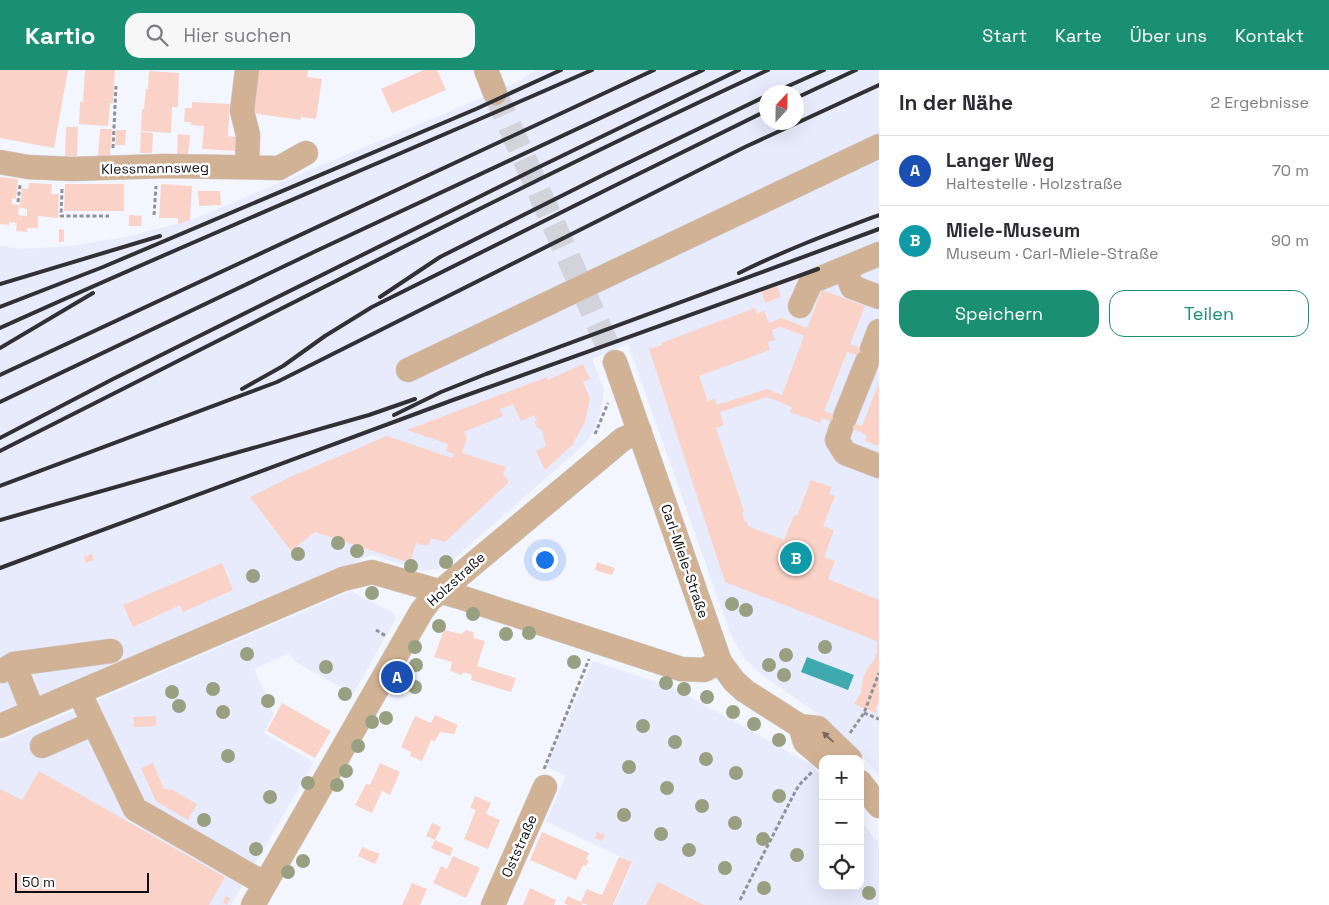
<!DOCTYPE html>
<html lang="de">
<meta charset="utf-8">
<style>
body{margin:0;font-family:"Space Grotesk",sans-serif;background:#f7f7f7;color:#2b2b33}
.controls{position:absolute;right:15px;bottom:15px;display:grid;overflow:hidden;border-radius:10px;box-shadow:0 5px 20px #0002}
.controls button{width:45px;height:45px;display:grid;place-items:center;padding:0;border:0;border-bottom:1px solid #e1e1e2;background:#fff;color:#2b2b33;font:25px sans-serif}
.compass{position:absolute;left:759px;top:15px;width:45px;height:45px;border-radius:50%;background:#fff;box-shadow:0 5px 20px #0002;rotate:22deg}
.scale{position:absolute;left:15px;bottom:12px;width:134px;box-sizing:border-box;padding-left:5px;border:2px solid #0e0e11;border-top:0;font-size:14px;line-height:18px;white-space:nowrap;color:#0e0e11;-webkit-text-stroke:4px #fff;paint-order:stroke}
.you{position:absolute;left:544px;top:489px;width:18px;height:18px;margin:-12px;border:4px solid #fff;border-radius:50%;background:#1a73e8;box-shadow:0 0 0 8px #1a73e833}
.badge{display:grid;place-items:center;width:32px;height:32px;border-radius:50%;background:#1a8f71;color:#fff;font-size:16px;font-weight:700}
.pin{position:absolute;translate:-50% -50%;border:2px solid #fff;box-shadow:0 1px 5px #0006}
.list{margin:0;padding:0;list-style:none}
h2{display:flex;justify-content:space-between;align-items:center;height:65px;margin:0;padding:0 20px;font-size:21px}
h2 small{font-size:16px;font-weight:400;color:#7c7c81}
.list li{display:grid;grid-template-columns:32px 1fr auto;gap:15px;align-items:center;box-sizing:border-box;height:70px;padding:0 20px;border-top:1px solid #e1e1e2}
.list b{display:block;font-size:19px;white-space:nowrap}
.list p{margin:0;font-size:16px;white-space:nowrap;color:#7c7c81}
.list em{font-size:16px;font-style:normal;color:#7c7c81}
.actions{display:flex;gap:10px;padding:15px 20px}
.actions a{flex:1;padding:11px 0;border:1px solid #1a8f71;border-radius:15px;text-align:center;font-size:18px;color:#1a8f71}
.actions .main{background:#1a8f71;color:#fff}
.icon{flex:none;width:28px;height:28px;fill:none;stroke:currentColor;stroke-width:2;stroke-linecap:round;stroke-linejoin:round}
.map{position:relative;flex:none;width:879px;height:835px;overflow:hidden}
header{display:flex;align-items:center;gap:30px;box-sizing:border-box;height:70px;padding:0 25px;background:#1a8f71;color:#fff}
header strong{font-size:24px}
nav{display:flex;gap:28px;margin-inline-start:auto;font-size:18px}
.search{width:350px;height:45px;background:#f7f7f7;display:flex;align-items:center;gap:12px;box-sizing:border-box;padding:0 18px;border-radius:15px;color:#7c7c81;font-size:19px}
main{display:flex}
aside{flex:1;background:#fff}
.map>svg:first-child{display:block}
.built{fill:#e8ebfc;fill-rule:evenodd}
.water{fill:#3ea9af}
.building{fill:#fad2c8;fill-rule:evenodd}
.lines{fill:none;stroke-linecap:round;stroke-linejoin:round}
.minor-tunnel{stroke:#d2d3db;stroke-width:24;stroke-dasharray:24 12;stroke-linecap:butt}
.minor-casing{stroke:#cfd1d9;stroke-width:25}
.path{stroke:#919299;stroke-width:3;stroke-dasharray:4 2.5;stroke-linecap:butt}
.minor{stroke:#d2b295;stroke-width:24}
.rail{stroke:#313135;stroke-width:4}
.tree{fill:#98a081}
.oneway{fill:#7a685a}
.labels{text-anchor:middle;stroke-width:5;stroke-linejoin:round;paint-order:stroke}
.street-label{font-size:14px;fill:#0e0e11;stroke:#fff}
</style>
<header>
<strong>Kartio</strong>
<div class="search"><svg class="icon" aria-label="search" viewBox="0 0 24 24"><circle cx="10" cy="10" r="6"/><path d="M15 15l6 6"/></svg>Hier suchen</div>
<nav><a>Start</a><a>Karte</a><a>Über uns</a><a>Kontakt</a></nav>
</header>
<main>
<div class="map">
<svg width="879" height="835" viewBox="0 0 879 835">
<rect width="100%" height="100%" fill="#f4f6ff"/>
<!-- built -->
<path class="built" d="M536 0H879V706L857 680 830 653 761 604 745 589 732 568 628 274 592 289 604 319 601 342 590 367 585 374 454 489 437 499 423 501 371 485 0 646V175L19 179 71 176 131 166 191 150 479 29 513 14ZM766 22H796V52H766Z
M351 521 395 544V550L353 624 294 591 289 583 254 599 274 644 264 663 314 692 231 835H0V672Z
M593 591 672 617 811 694 823 708V816H860V751L879 773V835H614L633 793 546 751 566 706 546 697Z"/>
<!-- water -->
<path class="water" d="M807 587 854 605 848 620 801 602Z"/>
<!-- building -->
<path class="building" d="M0 0H68L54 78 0 68Z
M85 0H115L113 33H110L108 56 79 54 80 32H83Z
M251 0H308L307 7 322 9 316 49 301 47V50L245 42Z
M424 0H437L446 20 392 43 381 19Z
M149 1 179 3 178 37H172L171 63 141 61 142 39H144L146 19H148Z
M192 32 230 34 228 66 237 67 236 81 202 79 204 56 191 55V52H184L185 38H192Z
M66 57H78L77 86H65Z
M100 59H112L110 86H98Z
M116 60H126L125 75H115Z
M141 62 153 63 152 83H140Z
M178 64 190 65 188 85H177Z
M0 107 18 109 16 129 12 128V134L20 135 22 118 28 119 29 113 52 114 51 124H59L58 148 38 146V158H27V162L16 161 17 153 9 152V155L0 154ZM19 137 27 139V146L18 145Z
M65 114H124V141H64Z
M161 114 192 116 190 150 178 154V148H159Z
M198 121H220L221 135 199 136Z
M129 145 142 146 141 156H129Z
M59 159 64 160V172H59Z
M777 216 781 227 765 233 761 221Z
M822 220 865 236 850 274 879 285V294L847 282 824 341 862 356 879 313V376L865 371 867 366 860 362 822 348 820 353 790 342 792 337 767 327 720 342 724 355 716 358 744 441 742 442 745 452 747 451 748 456 784 470 794 445 797 446 811 410 832 417 829 424 835 426 823 456 834 460 824 487 835 491 828 509 879 530V632L876 638V643L854 634 861 623 863 608 866 601 874 590 877 583V571L725 512 649 279 662 275 661 273 755 238 757 244 764 241 769 253 782 248 807 258ZM781 257 804 266 782 325 767 319 717 335 715 329 708 331 699 306 770 280 768 272 775 270 772 260Z
M583 294 590 309 583 312 590 329 585 352 571 377H570L545 400 536 381 546 376 543 364 540 358 538 359 534 352 537 351 534 345 521 351 513 334 500 339 503 346 464 362 467 368 462 383 506 397 503 405 507 408 508 413 445 472 431 468 429 474 426 476 416 473 410 493 315 462 291 481 250 427 290 407 387 366 452 388 454 384 446 381 448 374 407 360 547 307 548 310Z
M92 484 94 490 86 493 84 487Z
M597 492 615 498 612 505 595 500Z
M222 493 233 520 183 542 180 535 133 557 123 535Z
M444 560 461 564 466 560 473 562 474 568 485 571 477 596 516 608 511 622 471 610 472 605 463 602 462 605 450 601 452 592 434 587Z
M282 633 331 661 315 688 267 661Z
M435 645 458 655 454 664 440 662 435 671 431 670 422 691 410 686 411 682 401 677 415 646 431 653Z
M156 646V656L134 657 133 647Z
M153 693 164 719 173 720 197 734 188 750 156 731 141 698Z
M380 693 400 702 390 725 382 721 372 743 355 735 366 714 370 715Z
M39 701 225 807 209 835H0V719L22 730Z
M475 726 491 733 486 744 500 750 488 779 464 769 476 740 470 738Z
M432 753 441 757 435 770 426 766Z
M860 758 865 764 860 769Z
M542 762 589 783 586 789 589 791 586 796 583 795 576 810 530 790Z
M597 762 605 765 602 771 595 768Z
M435 770 453 778 450 786 431 778Z
M362 777 380 784 375 794 358 786Z
M453 786 480 798 466 828 433 813 441 796 447 799Z
M619 787 632 792 613 835H588L583 833 582 835H568L564 833 568 826 581 832 587 819 602 825Z
M658 812 704 835H646Z
M412 813 427 819 420 835H402Z
M530 818 556 830 554 835H523Z
M226 826 230 828 227 835 223 832Z"/>
<g class="lines">
<!-- minor-tunnel -->
<path class="minor-tunnel" d="M495 23 615 292"/>
<defs>
<path id="minor" d="M247 0 242 41 248 65 247 97
M486 0 495 23
M0 92 28 97 72 99 165 96 279 98 306 83
M845 198 852 217 879 227
M800 236 811 212 879 184
M872 279 879 261
M615 292 720 592 734 611 745 621 800 656 818 658 850 689
M408 300 879 76
M845 347 867 292
M841 358 837 370 845 383 879 396
M14 594 111 581
M2 601 14 594 33 642
M79 622 135 739 265 814
M0 656 343 509 372 502 463 528 681 599 704 600 720 592
M800 656 805 672 825 689
M42 676 94 653
M860 712 879 736
M253 835 421 542 430 530 623 369 640 362
M493 835 545 717"/>
</defs>
<!-- minor casing -->
<use href="#minor" class="minor-casing"/>
<!-- path -->
<path class="path" d="M113 78 116 16
M62 119 61 146H109
M18 132 20 115
M154 145 156 116
M595 364 608 333
M376 560 386 566
M864 643 879 649
M850 663 864 643 879 603
M544 699 589 589
M740 830 796 720 801 713 812 702"/>
<!-- minor -->
<use href="#minor" class="minor"/>
<!-- rail -->
<path class="rail" d="M775 22 824 0
M796 28 856 0
M739 203C785 180 831 163 879 145
M0 214 160 166
M380 227 440 187 605 104 766 26
M0 237 103 197 476 39 561 0
M0 258C196 169 395 87 592 0
M0 278 93 223
M0 305 654 0
M242 319 283 296 325 266 372 237 612 117 766 41
M0 332 316 181 703 0
M394 345 441 322 486 304 879 159
M0 368 113 309 537 98 739 0
M0 381C255 253 509 120 768 0
M0 416 277 312 745 77 879 15
M0 450 369 345 415 329
M0 498 453 330 818 199"/>
</g>
<!-- trees -->
<g class="tree">
<circle cx="338" cy="473" r="7"/>
<circle cx="357" cy="481" r="7"/>
<circle cx="298" cy="484" r="7"/>
<circle cx="446" cy="492" r="7"/>
<circle cx="411" cy="496" r="7"/>
<circle cx="253" cy="506" r="7"/>
<circle cx="372" cy="523" r="7"/>
<circle cx="732" cy="534" r="7"/>
<circle cx="746" cy="540" r="7"/>
<circle cx="473" cy="544" r="7"/>
<circle cx="439" cy="556" r="7"/>
<circle cx="529" cy="563" r="7"/>
<circle cx="506" cy="564" r="7"/>
<circle cx="415" cy="577" r="7"/>
<circle cx="825" cy="577" r="7"/>
<circle cx="247" cy="584" r="7"/>
<circle cx="786" cy="585" r="7"/>
<circle cx="574" cy="592" r="7"/>
<circle cx="416" cy="595" r="7"/>
<circle cx="769" cy="595" r="7"/>
<circle cx="326" cy="597" r="7"/>
<circle cx="784" cy="605" r="7"/>
<circle cx="666" cy="613" r="7"/>
<circle cx="415" cy="617" r="7"/>
<circle cx="213" cy="619" r="7"/>
<circle cx="684" cy="619" r="7"/>
<circle cx="172" cy="622" r="7"/>
<circle cx="345" cy="624" r="7"/>
<circle cx="707" cy="627" r="7"/>
<circle cx="268" cy="631" r="7"/>
<circle cx="179" cy="636" r="7"/>
<circle cx="223" cy="642" r="7"/>
<circle cx="733" cy="642" r="7"/>
<circle cx="386" cy="648" r="7"/>
<circle cx="372" cy="652" r="7"/>
<circle cx="754" cy="654" r="7"/>
<circle cx="643" cy="656" r="7"/>
<circle cx="779" cy="670" r="7"/>
<circle cx="675" cy="672" r="7"/>
<circle cx="358" cy="676" r="7"/>
<circle cx="228" cy="686" r="7"/>
<circle cx="706" cy="689" r="7"/>
<circle cx="629" cy="697" r="7"/>
<circle cx="346" cy="701" r="7"/>
<circle cx="736" cy="703" r="7"/>
<circle cx="308" cy="713" r="7"/>
<circle cx="337" cy="715" r="7"/>
<circle cx="667" cy="718" r="7"/>
<circle cx="779" cy="726" r="7"/>
<circle cx="270" cy="727" r="7"/>
<circle cx="702" cy="736" r="7"/>
<circle cx="624" cy="745" r="7"/>
<circle cx="204" cy="750" r="7"/>
<circle cx="735" cy="753" r="7"/>
<circle cx="661" cy="764" r="7"/>
<circle cx="763" cy="769" r="7"/>
<circle cx="256" cy="779" r="7"/>
<circle cx="689" cy="780" r="7"/>
<circle cx="797" cy="785" r="7"/>
<circle cx="303" cy="791" r="7"/>
<circle cx="725" cy="798" r="7"/>
<circle cx="288" cy="802" r="7"/>
<circle cx="764" cy="818" r="7"/>
<circle cx="869" cy="823" r="7"/>
</g>
<!-- one-way arrows -->
<defs><path id="oneway-solid" d="M-6-.8H1V-3.2L6.5 0L1 3.2V.8H-6Z" transform="scale(1.25)"/></defs>
<use class="oneway" href="#oneway-solid" transform="translate(828 667) rotate(-137)"/>
<g class="labels">
<!-- street labels -->
<g class="street-label">
<text transform="translate(155 98) rotate(-1)" y="5">Klessmannsweg</text>
<text transform="translate(685 491) rotate(71)" y="5">Carl-Miele-Straße</text>
<text transform="translate(456 509) rotate(-42)" y="5">Holzstraße</text>
<text transform="translate(519 776) rotate(-66)" y="5">Oststraße</text>
</g>
</g>
</svg>
<div class="controls">
<button>+</button>
<button>−</button>
<button><svg class="icon" aria-label="locate" viewBox="0 0 24 24"><circle cx="12" cy="12" r="6"/><path d="M12 2v4M12 18v4M2 12h4M18 12h4"/></svg></button>
</div>
<svg class="compass" viewBox="-18 -18 36 36"><path d="M0-13l5 13h-10z" fill="#e53935"/><path d="M0 13l5-13h-10z" fill="#7c7c81"/></svg>
<div class="scale">50 m</div>
<div class="you"></div>
<div class="pin badge" style="left:397px;top:607px;background:#1a4fb4">A</div>
<div class="pin badge" style="left:796px;top:488px;background:#0f9aa8">B</div>
</div>
<aside>
<h2>In der Nähe<small>2 Ergebnisse</small></h2>
<ul class="list">
<li><span class="badge" style="background:#1a4fb4">A</span><div><b>Langer Weg</b><p>Haltestelle · Holzstraße</p></div><em>70 m</em></li>
<li><span class="badge" style="background:#0f9aa8">B</span><div><b>Miele-Museum</b><p>Museum · Carl-Miele-Straße</p></div><em>90 m</em></li>
</ul>
<div class="actions"><a class="main">Speichern</a><a>Teilen</a></div>
</aside>
</main>
